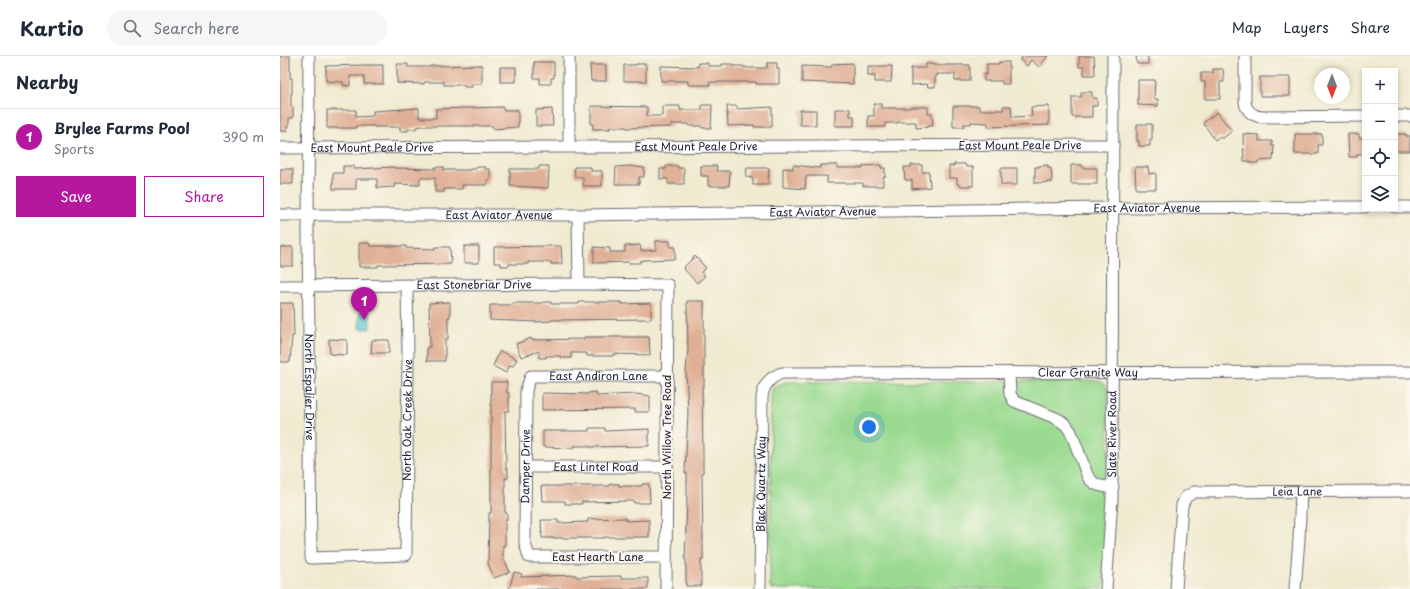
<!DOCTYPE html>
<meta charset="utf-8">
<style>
body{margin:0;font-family:"Playpen Sans",sans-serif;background:#f6f6f7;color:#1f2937}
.controls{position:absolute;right:12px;top:12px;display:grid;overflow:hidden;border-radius:0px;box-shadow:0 2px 6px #0003}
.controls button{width:36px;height:36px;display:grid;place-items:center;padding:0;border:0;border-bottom:1px solid #e0e1e3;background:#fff;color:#1f2937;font:20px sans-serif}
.compass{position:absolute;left:1034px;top:12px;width:36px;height:36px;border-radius:50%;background:#fff;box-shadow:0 2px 6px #0003;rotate:180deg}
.you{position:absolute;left:589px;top:371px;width:14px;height:14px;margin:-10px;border:3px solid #fff;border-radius:50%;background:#1a73e8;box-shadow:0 0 0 6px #1a73e833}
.badge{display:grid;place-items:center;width:26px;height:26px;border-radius:50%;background:#b5179e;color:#fff;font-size:13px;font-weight:700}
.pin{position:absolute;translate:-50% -33px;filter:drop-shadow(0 1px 2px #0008)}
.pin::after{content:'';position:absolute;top:21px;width:14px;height:12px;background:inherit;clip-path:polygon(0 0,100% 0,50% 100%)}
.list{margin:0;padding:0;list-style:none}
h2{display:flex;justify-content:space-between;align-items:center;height:52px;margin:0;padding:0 16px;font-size:17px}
h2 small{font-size:13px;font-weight:400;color:#747a83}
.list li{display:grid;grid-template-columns:26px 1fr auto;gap:12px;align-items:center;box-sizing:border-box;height:56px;padding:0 16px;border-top:1px solid #e0e1e3}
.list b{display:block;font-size:15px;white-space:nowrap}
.list p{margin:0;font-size:13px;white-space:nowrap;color:#747a83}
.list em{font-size:13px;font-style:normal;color:#747a83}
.actions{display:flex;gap:8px;padding:12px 16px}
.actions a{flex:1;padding:9px 0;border:1px solid #b5179e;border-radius:0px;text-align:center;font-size:14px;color:#b5179e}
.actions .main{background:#b5179e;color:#fff}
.icon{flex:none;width:22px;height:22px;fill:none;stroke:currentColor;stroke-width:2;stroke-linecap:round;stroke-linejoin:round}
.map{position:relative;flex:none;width:1130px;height:533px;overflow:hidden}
header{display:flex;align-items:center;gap:24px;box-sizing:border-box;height:56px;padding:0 20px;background:#fff;border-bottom:1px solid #e0e1e3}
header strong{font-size:19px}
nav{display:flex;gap:22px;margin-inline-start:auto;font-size:14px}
.search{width:280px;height:36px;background:#f6f6f7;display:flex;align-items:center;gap:10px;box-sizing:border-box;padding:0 14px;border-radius:22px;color:#747a83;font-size:15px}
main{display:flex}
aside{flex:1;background:#fff}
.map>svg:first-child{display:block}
.green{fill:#9ada90;stroke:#5e7e66}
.water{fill:#51bfc7;stroke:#3a7081}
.building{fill:#e0b096}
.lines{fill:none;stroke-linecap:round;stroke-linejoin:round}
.minor-casing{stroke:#6a686f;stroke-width:13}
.minor{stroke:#fff;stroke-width:11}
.labels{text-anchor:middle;stroke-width:4;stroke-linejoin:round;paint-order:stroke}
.street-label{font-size:11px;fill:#22223b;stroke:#fbf7ec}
</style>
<header>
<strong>Kartio</strong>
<div class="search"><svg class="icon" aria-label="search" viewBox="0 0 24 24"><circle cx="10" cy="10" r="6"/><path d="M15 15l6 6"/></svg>Search here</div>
<nav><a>Map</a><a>Layers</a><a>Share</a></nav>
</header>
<main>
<aside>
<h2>Nearby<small></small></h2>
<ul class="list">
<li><span class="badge">1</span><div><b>Brylee Farms Pool</b><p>Sports</p></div><em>390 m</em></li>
</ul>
<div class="actions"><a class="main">Save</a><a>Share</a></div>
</aside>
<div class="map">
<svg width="1130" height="533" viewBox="0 0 1130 533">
<rect width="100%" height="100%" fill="#fbf7ec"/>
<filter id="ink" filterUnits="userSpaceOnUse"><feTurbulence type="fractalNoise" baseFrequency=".025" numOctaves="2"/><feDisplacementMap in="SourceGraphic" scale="8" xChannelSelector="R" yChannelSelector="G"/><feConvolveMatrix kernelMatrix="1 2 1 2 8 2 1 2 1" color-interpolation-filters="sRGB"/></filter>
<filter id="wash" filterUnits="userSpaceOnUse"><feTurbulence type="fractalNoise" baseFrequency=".012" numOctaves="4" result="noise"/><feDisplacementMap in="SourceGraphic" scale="16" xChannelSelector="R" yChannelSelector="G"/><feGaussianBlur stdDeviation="0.9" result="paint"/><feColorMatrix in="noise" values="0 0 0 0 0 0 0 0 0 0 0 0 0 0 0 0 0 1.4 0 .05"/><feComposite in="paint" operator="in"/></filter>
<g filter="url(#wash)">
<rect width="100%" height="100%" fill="#f0ead0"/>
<!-- green -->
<path class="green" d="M816 325 822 326 828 333 829 457 823 533H492L490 531 491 341 493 331 506 326Z"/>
<!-- water -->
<path class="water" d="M79 255H90V273H79Z"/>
<g id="blocks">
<!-- building -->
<path class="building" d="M0 0H10V22H12V38H11V51H13V62H9V70H7V75H0Z
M743 0H768L759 11 751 4 747 10 740 4Z
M799 0H814L815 19H804V11H799Z
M856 0H868V8H857Z
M254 6H274V22H271V28H260V22H254Z
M719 6H729V28H722V25H704V18H707V8H719Z
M418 7H428V10H442V8H452V10H463V11H466V12H487V7H497V13H499V28H476V26H429L430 29H408V25H381V10L418 11Z
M573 7V28L522 26V10L552 11V8Z
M117 8H128V11H150V10L202 9V28H192V31H184V29H164V26H144V28L117 27Z
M356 8H366V25H344V9H356Z
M646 8H653V9H690V25H675V18H657V20H655V31H648L647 28 631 29V12H646Z
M84 9H103V28H84V20H70V30L63 29V26L46 25V10Z
M310 9H326V25H311Z
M588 10H612L611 26H595V20H588Z
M220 11H236V26H220Z
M933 13H943L944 26H940V43H925V26H921V17H933Z
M980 21H1010V40H980Z
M858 24H875L874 43H878V50L858 49Z
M801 36H812V42H817V50H812V61H792V41H801Z
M594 48H601V52H630V51H648V58H652L653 70H648V71L636 72V66H618V67H605V71H588V60H594Z
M422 49H432L431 72H422L421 70H409V68H391V71L346 72V71H330V73H313V68H311V50L367 51V60H382V50H400V54H422Z
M447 50H457V53L492 51V71H474V69L448 70Z
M673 50H699V54H723V50H731L732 61 752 60 751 51 769 50V69L708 71V67L691 66V68H684V71H673Z
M223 51V54H238V71L213 73V70H142L136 71V73H128V75H120V71H94V70H76V72H47V54H76V61L93 60V55L139 52V62H156V53Z
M272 53 273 70H256V54Z
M555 53H570V60H574V70H555Z
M520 54H536V69H520Z
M937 56 952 75 942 83 940 80 935 84 923 67Z
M857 68H872V84H870V90H859V85H857Z
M963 78 979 79V85H992V90H994L993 104 978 105V107H970V105H964Z
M1015 78H1042V89H1038V98H1015Z
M1068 78H1079V82H1085V98H1077V101H1069Z
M1115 78H1126V80H1130V95H1115Z
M674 108H685L686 111H693V130H679V128H677V122H669V110H674Z
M513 109 540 112V109H557V112H583V110L601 109V112H605V121H603V130H583V127H547V120H528L526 121 525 133 503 131V112L513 113Z
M631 109H642V116H649L650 131 632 133V124H625L624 111H631Z
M768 109V112H771L772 126 755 127V111H759V110Z
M791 109H802V112H817V128H791Z
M63 110H74V113L114 111V112L155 113V111H164V114H190V113H196V111H205L204 113H210V124H207V129H182V133H164V136H155V122H140V129L114 128 115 131 97 132V123H76V133H53V117H63Z
M259 110H269L268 132 230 130V113H259Z
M350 110 364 112V121H359V128H335L336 111Z
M386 110H398V112H404V128H388V123H380V113H386Z
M421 110H437L436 115H450L449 130H428V120H421Z
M294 111H311V115H322V130H303V121H295Z
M855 111H868L869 118 876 117V133H856Z
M467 112H489L488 129H473V122L466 121Z
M721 112H737V129H721Z
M0 113H13V128H0Z
M376 185H390V191H395V203L364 204 360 205V207H349V206L314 207V191L330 192V196H345V190L360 189 361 195 376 194Z
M79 187H89L90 190H126V192L155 193V191H170L171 208 98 209V211H79Z
M184 190H199V207H184Z
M266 190H281L282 208H271V206H248V208H229V210H221V207H214V191Z
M0 191H13V210H0Z
M415 200 426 212 421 216 425 220 417 227 403 212Z
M407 245H424V331H422L423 397V417H422L423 489V504H421V530H406V504H405L407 440V417H405L408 356 406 315 408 293Z
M170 246V261H168V283H165V305H147V291H150L149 247Z
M263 246H271V248H299V246H342V248L371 247V263L271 264V265L256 266 210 264V249H233V247H263Z
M0 247H13L14 280H12L10 306H0Z
M304 281H369L370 299 333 298V300H307V297H291V302H281V300H266V302H259V295L241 301 236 288 251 282V284L304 283Z
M49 283 67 284V299L50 298Z
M92 284H109V297H91Z
M220 295 237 303 233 310 230 309 226 317 213 310Z
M211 326H227V337H229V355H225L226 413H228V422H225V457H227V464H225V489H223V501L230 516 214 522 208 507 209 457H211Z
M316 336 317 340 355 338 370 340V356H355V353L262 354V337L308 338V337Z
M309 372H325V375L369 373V390L309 391V390H294V392L263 391V375H309Z
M330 428H339V430H362V428H369L370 447H354V445L301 446 302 448H285V445H262L261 430H330Z
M346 462V465L369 464V481H324V482H262L261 464H278V467L308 466V463Z
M234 516 242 518 241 521 296 519V521L338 520H341V522H368V533H229Z"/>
</g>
</g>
<g filter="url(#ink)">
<use href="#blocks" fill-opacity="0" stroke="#6a686f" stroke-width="1"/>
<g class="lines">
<defs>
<g id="minor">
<path id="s1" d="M29 0 28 175 31 502 126 499 128 299 127 229"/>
<path d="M289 0V90"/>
<path d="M965 0V46C966 55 973 60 982 61L1085 60"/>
<path d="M1115 60H1130"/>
<path id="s2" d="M0 92 833 89"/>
<path d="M1115 151H1130"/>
<path id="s3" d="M0 159H298L832 152 1085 151"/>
<path d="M298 159 299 228"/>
<path id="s4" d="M0 230 299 228 388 229 386 533"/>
<path d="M729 317 730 338 734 345 778 363 786 369 791 376 808 421C815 430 822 431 833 431"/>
<path id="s5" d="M246 411H387"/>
<path id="s6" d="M386 501H249L245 487 246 334 251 320H387"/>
<path id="s7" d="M480 533 482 342C483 329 490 321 502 317L1130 316"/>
<path id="s8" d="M826 533 832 443 833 0"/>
<path id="s9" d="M896 533 902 449 906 441 914 436 1130 435"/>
<path d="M1015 533 1019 483 1021 435"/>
</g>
</defs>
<!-- minor casing -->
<use href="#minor" class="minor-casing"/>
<!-- minor -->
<use href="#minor" class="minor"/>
</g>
</g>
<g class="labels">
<!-- street labels -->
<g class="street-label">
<text dy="4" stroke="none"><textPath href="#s2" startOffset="740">East Mount Peale Drive</textPath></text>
<text dy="4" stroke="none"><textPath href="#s2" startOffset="416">East Mount Peale Drive</textPath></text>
<text dy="4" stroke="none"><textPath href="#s2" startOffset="92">East Mount Peale Drive</textPath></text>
<text dy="4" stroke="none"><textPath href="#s3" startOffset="867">East Aviator Avenue</textPath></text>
<text dy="4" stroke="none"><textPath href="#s3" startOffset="543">East Aviator Avenue</textPath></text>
<text dy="4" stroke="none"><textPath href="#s3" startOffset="219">East Aviator Avenue</textPath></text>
<text dy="4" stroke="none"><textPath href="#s4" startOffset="194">East Stonebriar Drive</textPath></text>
<text dy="4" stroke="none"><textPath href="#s7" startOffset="531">Clear Granite Way</textPath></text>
<text dy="4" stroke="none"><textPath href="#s6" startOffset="387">East Andiron Lane</textPath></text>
<text dy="4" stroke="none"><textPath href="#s1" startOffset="331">North Espalier Drive</textPath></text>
<text dy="4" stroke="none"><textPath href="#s1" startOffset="732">North Oak Creek Drive</textPath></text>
<text dy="4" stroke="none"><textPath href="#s8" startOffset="155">Slate River Road</textPath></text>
<text transform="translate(387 381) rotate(-90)" y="4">North Willow Tree Road</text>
<text dy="4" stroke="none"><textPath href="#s6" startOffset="228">Damper Drive</textPath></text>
<text dy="4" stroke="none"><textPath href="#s5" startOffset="70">East Lintel Road</textPath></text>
<text dy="4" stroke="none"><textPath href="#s7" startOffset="105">Black Quartz Way</textPath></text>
<text dy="4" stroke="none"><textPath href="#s9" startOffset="206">Leia Lane</textPath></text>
<text x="318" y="505">East Hearth Lane</text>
</g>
</g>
</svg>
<div class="controls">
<button>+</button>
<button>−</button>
<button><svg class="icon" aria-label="locate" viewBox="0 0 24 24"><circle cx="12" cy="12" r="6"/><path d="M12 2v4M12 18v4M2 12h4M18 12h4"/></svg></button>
<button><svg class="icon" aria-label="layers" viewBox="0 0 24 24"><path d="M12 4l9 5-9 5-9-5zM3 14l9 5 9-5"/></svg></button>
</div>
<svg class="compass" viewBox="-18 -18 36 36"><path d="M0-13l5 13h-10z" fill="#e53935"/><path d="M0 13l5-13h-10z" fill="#747a83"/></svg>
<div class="you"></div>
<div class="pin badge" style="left:84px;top:264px">1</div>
</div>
</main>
